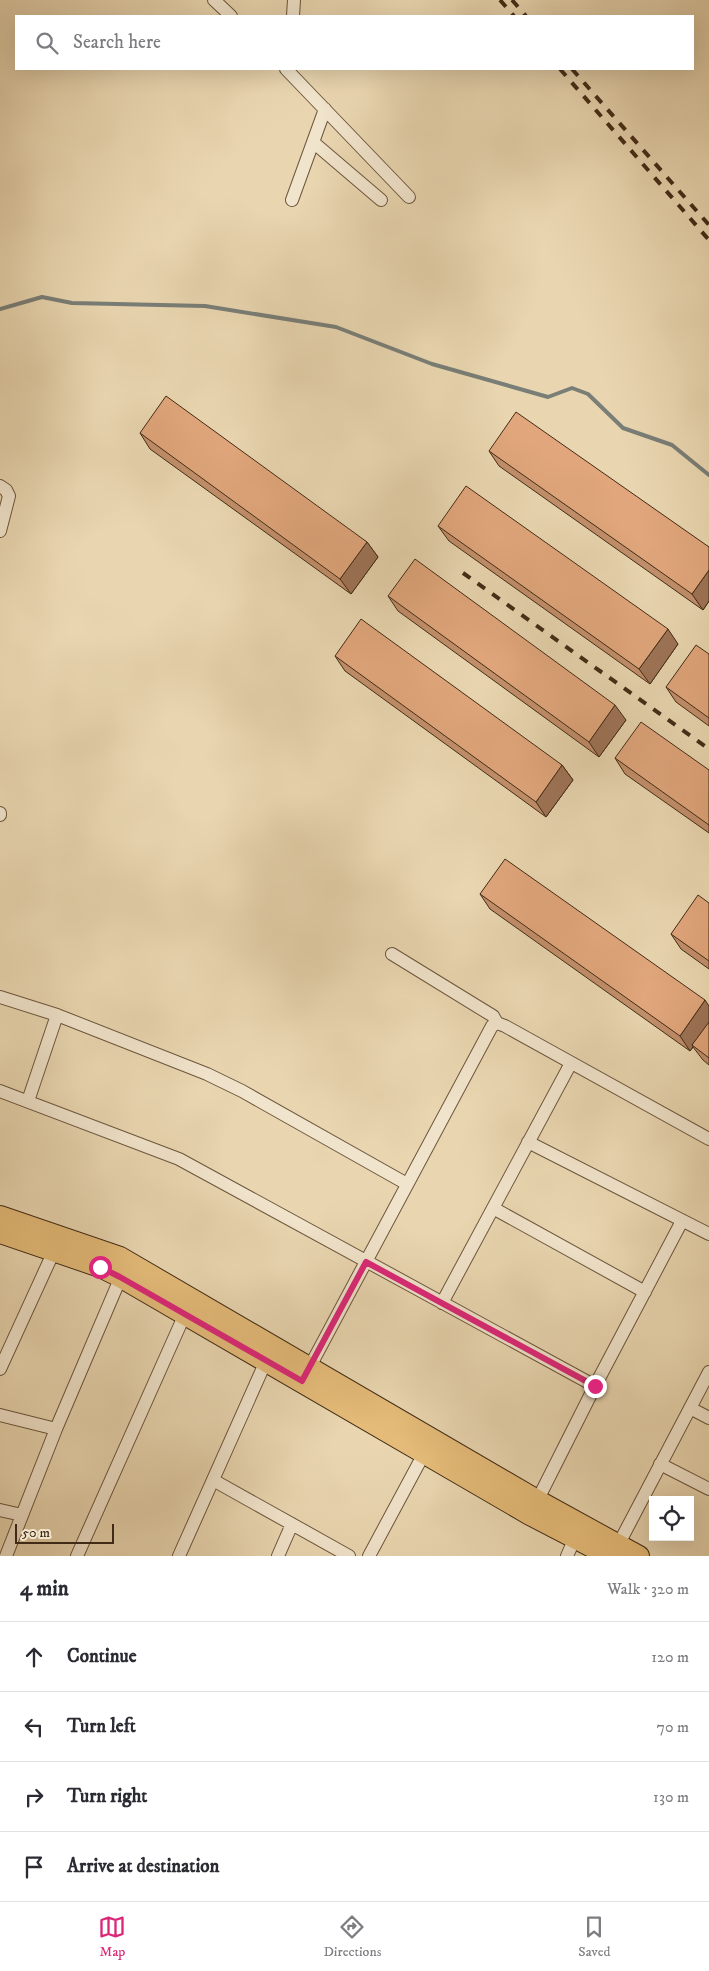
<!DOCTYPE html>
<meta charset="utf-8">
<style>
body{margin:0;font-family:"IM FELL DW Pica",serif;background:#f7f7f7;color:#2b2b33}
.controls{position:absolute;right:15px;bottom:15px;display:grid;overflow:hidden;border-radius:0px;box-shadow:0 5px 20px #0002}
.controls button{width:45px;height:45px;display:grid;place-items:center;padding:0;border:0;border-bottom:1px solid #e1e1e2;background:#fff;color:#2b2b33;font:25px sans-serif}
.scale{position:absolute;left:15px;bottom:12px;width:99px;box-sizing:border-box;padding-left:5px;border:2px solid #422b16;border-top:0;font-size:14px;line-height:18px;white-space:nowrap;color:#422b16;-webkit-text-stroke:4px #f1e4cc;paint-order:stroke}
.stop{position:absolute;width:15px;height:15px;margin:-11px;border:4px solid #db2777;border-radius:50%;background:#fff}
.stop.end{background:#db2777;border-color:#fff;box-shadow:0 1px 5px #0008}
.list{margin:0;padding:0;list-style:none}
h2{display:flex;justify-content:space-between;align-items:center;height:65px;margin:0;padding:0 20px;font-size:21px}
h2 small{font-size:16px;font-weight:400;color:#7c7c81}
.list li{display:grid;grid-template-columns:32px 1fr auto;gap:15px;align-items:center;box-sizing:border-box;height:70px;padding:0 20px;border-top:1px solid #e1e1e2}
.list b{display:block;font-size:19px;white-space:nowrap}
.list em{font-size:16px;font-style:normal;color:#7c7c81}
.icon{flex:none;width:28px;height:28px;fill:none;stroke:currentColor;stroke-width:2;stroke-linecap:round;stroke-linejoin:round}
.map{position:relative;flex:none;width:709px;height:1556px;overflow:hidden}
.search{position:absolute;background:#fff;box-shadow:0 5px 20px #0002;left:15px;right:15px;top:15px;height:55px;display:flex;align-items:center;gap:12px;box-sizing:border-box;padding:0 18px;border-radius:0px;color:#7c7c81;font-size:19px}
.sheet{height:345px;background:#fff}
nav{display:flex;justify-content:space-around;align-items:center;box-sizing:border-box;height:70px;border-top:1px solid #e1e1e2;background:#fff;font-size:14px;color:#7c7c81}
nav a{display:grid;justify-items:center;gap:2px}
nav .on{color:#db2777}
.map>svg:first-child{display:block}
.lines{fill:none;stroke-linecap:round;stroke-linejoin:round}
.stream{stroke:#797e77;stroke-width:4}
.minor-casing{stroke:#6c563c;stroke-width:14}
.primary-casing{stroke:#422b16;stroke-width:22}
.minor{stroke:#f1e4cc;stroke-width:12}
.primary{stroke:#e4bb78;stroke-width:20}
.rail{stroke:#422b16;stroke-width:4;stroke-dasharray:9 9;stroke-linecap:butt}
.wall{fill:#c28f6b;stroke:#422b16}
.shaded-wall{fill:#9e7457;stroke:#422b16}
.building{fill:#e1a67c;stroke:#422b16}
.route{stroke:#db2777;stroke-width:6}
</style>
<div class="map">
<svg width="709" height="1556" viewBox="0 0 709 1556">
<rect width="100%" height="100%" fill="#e9d6b0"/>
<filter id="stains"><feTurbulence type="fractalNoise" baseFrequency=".004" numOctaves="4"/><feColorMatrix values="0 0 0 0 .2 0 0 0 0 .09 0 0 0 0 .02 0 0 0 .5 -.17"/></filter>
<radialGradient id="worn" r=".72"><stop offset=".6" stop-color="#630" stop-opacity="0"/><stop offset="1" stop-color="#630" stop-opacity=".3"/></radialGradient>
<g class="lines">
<!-- stream -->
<path class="stream" d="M0 309 42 297 72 303 205 306 336 327 432 364 548 397 572 388 588 394 623 428 672 445 709 475"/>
<defs>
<path id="minor" d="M214 0 231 16
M293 16 294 0
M286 69 409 197
M313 142 381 200
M292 200 325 109
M0 486 6 490 9 496 0 531
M0 813V815
M392 954 493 1016 497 1023
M0 997 57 1015 207 1074 242 1091 407 1184
M0 1091 179 1159 595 1386
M28 1101 57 1015
M528 1142 709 1234
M493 1208 645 1292
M442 1303 571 1063
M0 1369 54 1251
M307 1372 492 1026 497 1023 505 1026 709 1139
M690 1408 709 1418
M0 1415 56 1429
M660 1464 709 1489
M213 1480 349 1556
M535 1505 595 1386 682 1221
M0 1510 22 1515
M615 1551 709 1372
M6 1556 56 1429 123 1272
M77 1556 185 1314
M179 1556 266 1361
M278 1556 292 1524
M369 1556 427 1448
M567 1556 575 1538"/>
<path id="primary" d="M0 1216 120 1257 537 1500 639 1556
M0 1233 100 1267 120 1277 530 1515 609 1556"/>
</defs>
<!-- minor casing -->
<use href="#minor" class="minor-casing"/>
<!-- primary casing -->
<use href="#primary" class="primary-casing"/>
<!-- minor -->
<use href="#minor" class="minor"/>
<!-- primary -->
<use href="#primary" class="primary"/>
<!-- rail -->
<path class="rail" d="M500 0 514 16
M512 0 526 16
M560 69 709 240
M572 69 709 225
M463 573 709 749"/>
</g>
<!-- wall -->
<path class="wall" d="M140 433 367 542 378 557 351 594 150 449Z
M489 451 709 547V601L703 610 499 466Z
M438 526 678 644 650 684 449 541Z
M388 596 626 720 599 757 398 611Z
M709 654V726L676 702 666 687Z
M335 656 562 765 573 780 546 817 345 671Z
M615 758 709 770V833L625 774Z
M480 894 709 1006V1065L703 1060 693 1047 690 1051 490 909Z
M709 903V969L681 949 671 934Z"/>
<!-- shaded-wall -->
<path class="shaded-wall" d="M367 542 378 557 351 594 340 579Z
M709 570V601L703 610 692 594Z
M668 629 678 644 650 684 639 669Z
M615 705 626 720 599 757 589 742Z
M562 765 573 780 546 817 536 802Z
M705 1000 709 1006V1025L692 1045 693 1047 690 1051 680 1036Z"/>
<!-- building -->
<path class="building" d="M166 396 367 542 340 579 140 433Z
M516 412 709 547V570L692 594 489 451Z
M466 486 668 629 639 669 438 526Z
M415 559 615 705 589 742 388 596Z
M361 619 562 765 536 802 335 656Z
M696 645 709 654V718L666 687Z
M641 722 709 770V825L615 758Z
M505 859 705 1000 680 1036 480 894Z
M698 895 709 903V961L671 934Z
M709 1022V1058L692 1045Z"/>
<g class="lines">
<!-- route -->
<path class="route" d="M100 1267 120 1277 302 1381 366 1262 595 1386"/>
</g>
<rect width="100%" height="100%" filter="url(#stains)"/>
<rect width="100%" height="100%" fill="url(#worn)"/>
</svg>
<div class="controls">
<button><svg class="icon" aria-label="locate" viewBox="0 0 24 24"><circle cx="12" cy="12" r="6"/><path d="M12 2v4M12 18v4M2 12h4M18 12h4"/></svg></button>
</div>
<div class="scale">50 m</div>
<div class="stop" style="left:100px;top:1267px"></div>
<div class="stop end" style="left:595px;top:1386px"></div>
<div class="search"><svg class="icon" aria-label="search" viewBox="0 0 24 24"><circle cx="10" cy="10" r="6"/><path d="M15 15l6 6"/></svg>Search here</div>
</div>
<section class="sheet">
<h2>4 min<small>Walk · 320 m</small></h2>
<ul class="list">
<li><svg class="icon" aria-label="ahead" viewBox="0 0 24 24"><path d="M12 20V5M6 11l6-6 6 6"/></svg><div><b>Continue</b></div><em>120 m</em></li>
<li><svg class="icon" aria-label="left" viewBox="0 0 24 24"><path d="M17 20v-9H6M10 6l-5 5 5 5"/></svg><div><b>Turn left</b></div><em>70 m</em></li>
<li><svg class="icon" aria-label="right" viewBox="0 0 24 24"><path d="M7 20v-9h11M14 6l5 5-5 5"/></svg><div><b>Turn right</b></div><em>130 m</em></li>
<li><svg class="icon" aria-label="arrive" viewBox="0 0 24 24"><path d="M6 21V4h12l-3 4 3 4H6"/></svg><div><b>Arrive at destination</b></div></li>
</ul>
</section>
<nav>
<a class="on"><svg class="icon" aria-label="map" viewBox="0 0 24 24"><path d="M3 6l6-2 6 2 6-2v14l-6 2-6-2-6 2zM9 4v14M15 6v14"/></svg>Map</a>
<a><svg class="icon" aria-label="directions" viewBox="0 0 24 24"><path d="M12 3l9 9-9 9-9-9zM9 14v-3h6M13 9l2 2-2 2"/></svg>Directions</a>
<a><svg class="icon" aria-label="saved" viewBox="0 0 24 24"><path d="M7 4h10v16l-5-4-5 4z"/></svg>Saved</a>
</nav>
